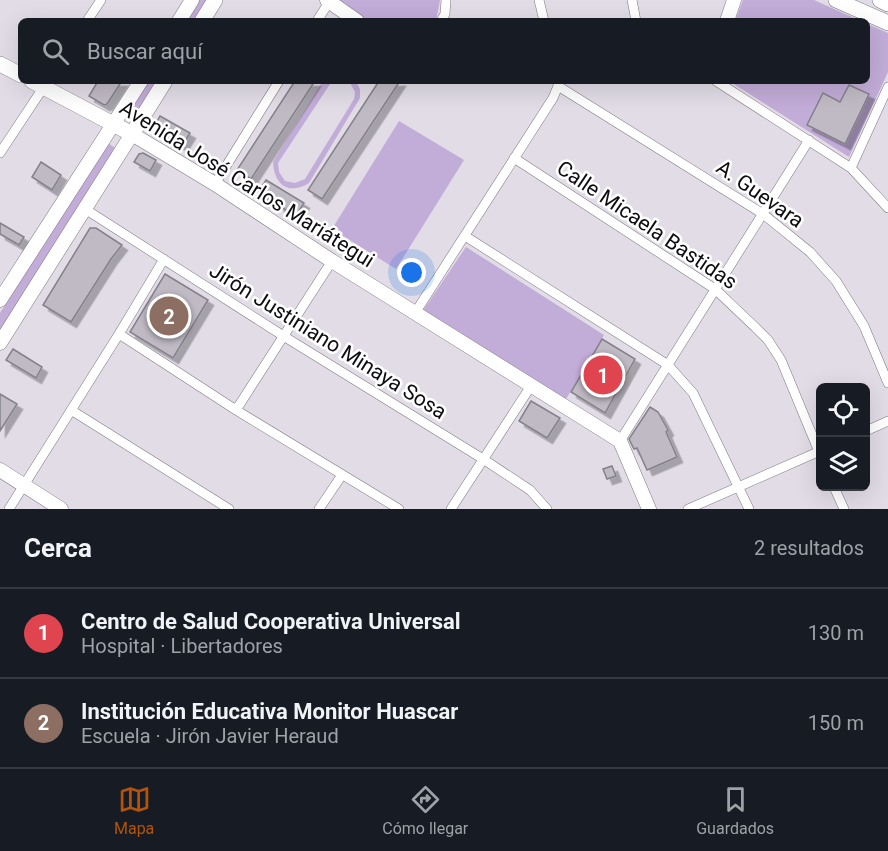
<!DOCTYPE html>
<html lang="es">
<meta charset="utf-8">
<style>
body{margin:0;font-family:Roboto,sans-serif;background:#242831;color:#f1f3f6}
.controls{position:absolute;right:18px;bottom:18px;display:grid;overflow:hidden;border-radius:9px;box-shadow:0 6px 24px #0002}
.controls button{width:54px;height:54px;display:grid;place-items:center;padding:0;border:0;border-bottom:2px solid #363941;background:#171b24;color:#f1f3f6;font:30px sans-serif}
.you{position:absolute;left:412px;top:273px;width:21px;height:21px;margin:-15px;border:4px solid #fff;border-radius:50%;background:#1a73e8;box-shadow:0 0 0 9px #1a73e833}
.badge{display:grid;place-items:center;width:39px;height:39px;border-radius:50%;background:#b45309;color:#fff;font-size:20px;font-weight:700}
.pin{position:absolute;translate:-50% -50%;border:3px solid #fff;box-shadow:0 2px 6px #0006}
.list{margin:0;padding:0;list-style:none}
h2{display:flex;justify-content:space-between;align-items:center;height:78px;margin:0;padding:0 24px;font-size:26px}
h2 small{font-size:20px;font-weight:400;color:#9ea1a6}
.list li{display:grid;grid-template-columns:39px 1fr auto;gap:18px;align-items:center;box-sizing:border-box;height:90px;padding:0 24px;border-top:2px solid #363941}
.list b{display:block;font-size:22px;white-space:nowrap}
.list p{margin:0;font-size:20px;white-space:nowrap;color:#9ea1a6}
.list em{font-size:20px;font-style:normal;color:#9ea1a6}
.icon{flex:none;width:33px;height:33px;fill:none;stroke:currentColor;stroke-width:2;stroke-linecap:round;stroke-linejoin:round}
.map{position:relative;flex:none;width:888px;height:509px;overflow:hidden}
.search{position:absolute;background:#171b24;box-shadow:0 6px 24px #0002;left:18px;right:18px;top:18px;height:66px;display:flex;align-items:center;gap:15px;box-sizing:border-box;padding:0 21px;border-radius:9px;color:#9ea1a6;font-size:22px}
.sheet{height:258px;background:#171b24}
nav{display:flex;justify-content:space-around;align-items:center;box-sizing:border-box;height:84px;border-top:2px solid #363941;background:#171b24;font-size:16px;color:#9ea1a6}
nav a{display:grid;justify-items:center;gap:3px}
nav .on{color:#b45309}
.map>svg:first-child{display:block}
.green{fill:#c2acd8}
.building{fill:#bfbac4;stroke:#85818a;stroke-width:1.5;filter:url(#shadow)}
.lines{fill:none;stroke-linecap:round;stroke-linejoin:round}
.street-casing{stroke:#7e7982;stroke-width:10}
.secondary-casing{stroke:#7e7982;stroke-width:15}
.primary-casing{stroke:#7e7982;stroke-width:16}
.street{stroke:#fff;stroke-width:9}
.secondary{stroke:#fff;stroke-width:14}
.primary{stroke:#fff;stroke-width:15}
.labels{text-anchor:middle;stroke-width:5;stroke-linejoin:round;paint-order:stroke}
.street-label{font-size:21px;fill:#0e0c10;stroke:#fff}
</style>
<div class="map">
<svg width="888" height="509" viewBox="0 0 888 509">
<defs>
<filter id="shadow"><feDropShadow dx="5.5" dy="5.5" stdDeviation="0" flood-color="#0004"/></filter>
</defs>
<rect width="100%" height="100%" fill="#e1dce6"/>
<!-- green -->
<path class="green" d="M199 0H211L198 21H186Z
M338 0H440L436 21H368Z
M743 0H814L861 21H735Z
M867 24 888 33V72L849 157 729 81H867Z
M147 81H159L137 115 129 109Z
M323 81H332L278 163 279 172 285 181 295 183 305 179 354 99 355 92 349 81 356 82 360 89V98L309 183C288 196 274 184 273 162Z
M399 121 464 160 396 269 332 229Z
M108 143 115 148 0 331V313Z
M466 247 604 335 566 399 422 312Z"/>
<!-- building -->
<path class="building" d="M98 81H122L107 104 104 105 89 96Z
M295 81H315L251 179 237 170Z
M379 81H400L322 199 308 190Z
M849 85 869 94 845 144 807 125 823 93 840 102Z
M160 116 190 133 182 146 153 129Z
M143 153 156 160 150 171 134 162 139 154Z
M41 162 61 175 52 190 32 177Z
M266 180 304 203 296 216 258 193Z
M0 223 24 237 19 245 0 234Z
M90 228H96L122 245 111 259 71 322 43 305Z
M165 274 208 300 173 358 130 332Z
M602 339 635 359 605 413 571 392Z
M13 349 42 367 36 378 6 360Z
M0 394 17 404 0 431Z
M531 401 560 418 547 438 519 421Z
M650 407 658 412 668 430 666 432 677 457 647 470 637 448 634 449 629 439Z
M612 466 616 476 607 479 603 469Z"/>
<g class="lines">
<defs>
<path id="street" d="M539 0 544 21
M632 0 636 21
M87 21 101 0
M317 21 329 2
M441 21 445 14 446 0
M716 81 851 168 888 208
M558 86 763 214 810 252 836 281 864 326 888 383
M0 153 45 85
M514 158 715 289 755 327 768 340 781 360 820 454
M851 168 888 87
M215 184 279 81
M85 209 285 337 483 459 530 490 547 509
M465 236 668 365 693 393 749 509
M415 313 553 98 558 86V81
M119 334 236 410 399 509
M71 410 229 509
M236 410 332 261
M866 431 888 421
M620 441 809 140
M834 487 844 509
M9 509 119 334 164 259
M319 509 342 475
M451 509 531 386
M688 509 820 451"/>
<path id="secondary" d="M327 0 357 21
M179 21 192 0
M727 21 734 0
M0 300 141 81
M0 343 132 134 215 184 332 261 620 441 649 509
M0 470 61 509"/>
<path id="primary" d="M836 0 888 23
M880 0 888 4
M202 21 215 0
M0 64 21 75
M32 81 132 134 165 81"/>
</defs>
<!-- street casing -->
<use href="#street" class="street-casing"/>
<!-- secondary casing -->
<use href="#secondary" class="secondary-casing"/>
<!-- primary casing -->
<use href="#primary" class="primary-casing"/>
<!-- street -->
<use href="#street" class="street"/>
<!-- secondary -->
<use href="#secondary" class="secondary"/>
<!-- primary -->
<use href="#primary" class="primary"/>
</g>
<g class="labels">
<!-- street labels -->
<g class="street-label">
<text transform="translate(247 184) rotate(32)" y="7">Avenida José Carlos Mariátegui</text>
<text transform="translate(760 194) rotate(35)" y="7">A. Guevara</text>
<text transform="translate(647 225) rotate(34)" y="7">Calle Micaela Bastidas</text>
<text transform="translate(328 341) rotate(32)" y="7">Jirón Justiniano Minaya Sosa</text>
</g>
</g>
</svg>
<div class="controls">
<button><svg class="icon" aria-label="locate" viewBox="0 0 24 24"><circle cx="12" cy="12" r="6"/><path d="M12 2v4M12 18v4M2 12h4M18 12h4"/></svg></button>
<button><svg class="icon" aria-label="layers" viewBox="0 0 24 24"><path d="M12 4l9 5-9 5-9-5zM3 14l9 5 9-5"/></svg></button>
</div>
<div class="you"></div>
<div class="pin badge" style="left:603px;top:375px;background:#e0444e">1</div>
<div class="pin badge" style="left:169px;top:316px;background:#8d6e63">2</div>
<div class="search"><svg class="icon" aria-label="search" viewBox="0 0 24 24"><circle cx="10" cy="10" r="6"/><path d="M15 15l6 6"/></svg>Buscar aquí</div>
</div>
<section class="sheet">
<h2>Cerca<small>2 resultados</small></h2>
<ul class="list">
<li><span class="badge" style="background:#e0444e">1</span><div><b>Centro de Salud Cooperativa Universal</b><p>Hospital · Libertadores</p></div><em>130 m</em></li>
<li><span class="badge" style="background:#8d6e63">2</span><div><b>Institución Educativa Monitor Huascar</b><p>Escuela · Jirón Javier Heraud</p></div><em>150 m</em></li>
</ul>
</section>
<nav>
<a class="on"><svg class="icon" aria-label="map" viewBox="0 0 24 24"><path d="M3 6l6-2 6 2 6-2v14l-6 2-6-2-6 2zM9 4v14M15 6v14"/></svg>Mapa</a>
<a><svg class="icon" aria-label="directions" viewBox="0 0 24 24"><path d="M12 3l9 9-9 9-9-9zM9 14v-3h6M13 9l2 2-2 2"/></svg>Cómo llegar</a>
<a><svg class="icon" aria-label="saved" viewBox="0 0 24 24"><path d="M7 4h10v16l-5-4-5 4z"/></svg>Guardados</a>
</nav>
